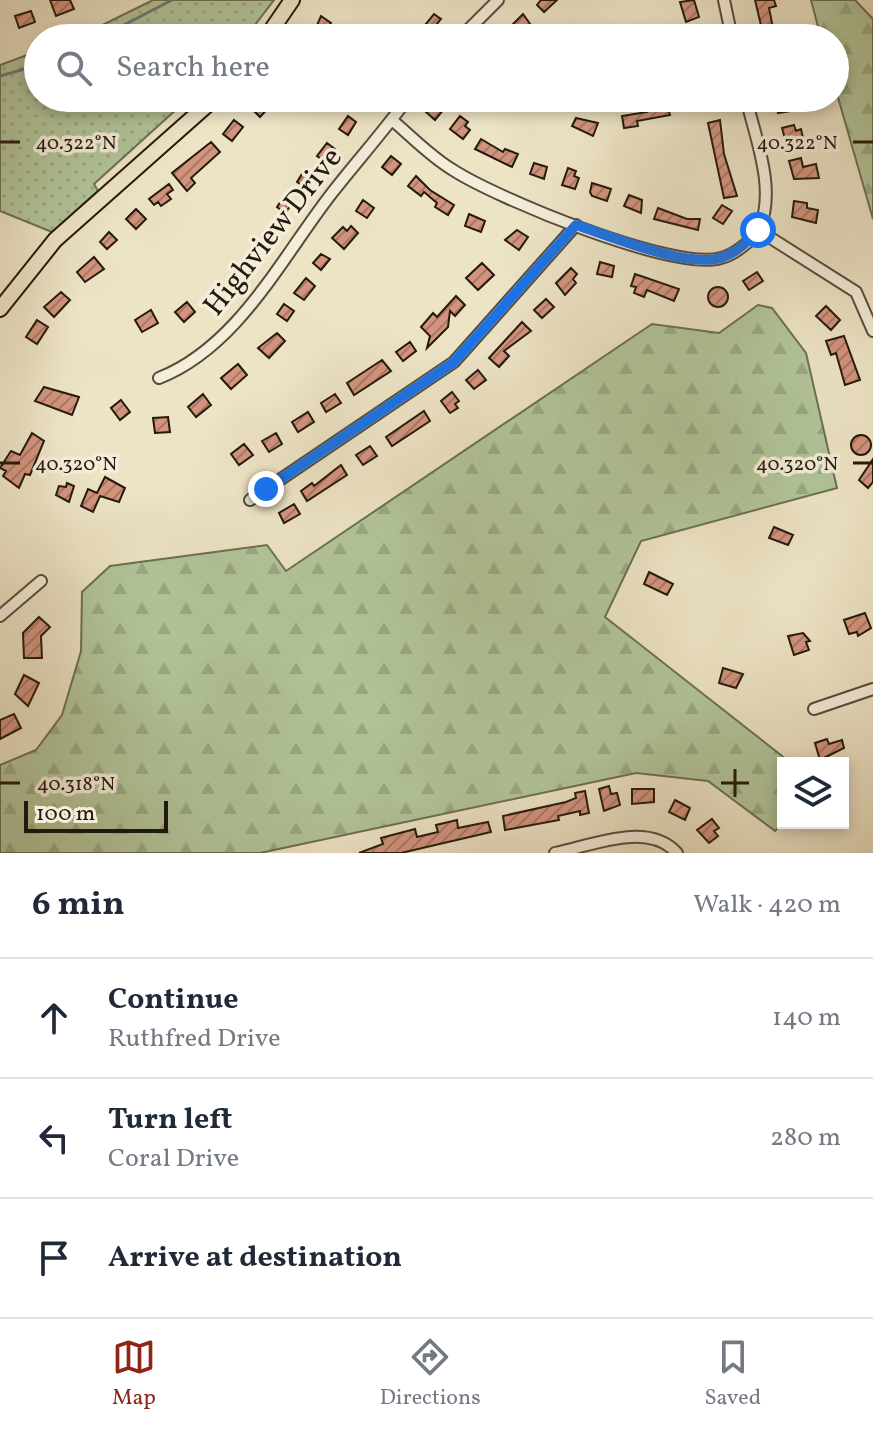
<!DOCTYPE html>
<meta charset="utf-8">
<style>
body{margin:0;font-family:Vollkorn,serif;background:#f6f6f7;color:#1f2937}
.controls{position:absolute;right:24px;bottom:24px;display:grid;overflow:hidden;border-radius:0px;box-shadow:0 4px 12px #0003}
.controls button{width:72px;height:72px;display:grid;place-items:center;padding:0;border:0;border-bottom:2px solid #e0e1e3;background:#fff;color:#1f2937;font:40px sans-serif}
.scale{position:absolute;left:24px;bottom:20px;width:144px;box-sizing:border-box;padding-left:8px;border:4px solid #25190d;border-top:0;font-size:22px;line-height:28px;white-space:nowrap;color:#25190d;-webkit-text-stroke:6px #f3edda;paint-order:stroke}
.stop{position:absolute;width:24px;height:24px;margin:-18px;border:6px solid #1a73e8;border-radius:50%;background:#fff}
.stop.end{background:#1a73e8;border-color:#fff;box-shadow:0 2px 8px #0008}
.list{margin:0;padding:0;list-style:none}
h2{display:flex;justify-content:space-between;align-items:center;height:104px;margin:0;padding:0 32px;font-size:34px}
h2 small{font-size:26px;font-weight:400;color:#747a83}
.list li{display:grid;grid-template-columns:52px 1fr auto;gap:24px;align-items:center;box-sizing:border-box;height:120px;padding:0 32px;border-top:2px solid #e0e1e3}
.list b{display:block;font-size:30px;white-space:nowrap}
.list p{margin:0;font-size:26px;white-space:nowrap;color:#747a83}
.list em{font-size:26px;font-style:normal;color:#747a83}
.icon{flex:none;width:44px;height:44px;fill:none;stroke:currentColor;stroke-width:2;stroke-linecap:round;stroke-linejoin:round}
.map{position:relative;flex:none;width:873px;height:853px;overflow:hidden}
.search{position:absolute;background:#fff;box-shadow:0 4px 12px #0003;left:24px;right:24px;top:24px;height:88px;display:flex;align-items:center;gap:20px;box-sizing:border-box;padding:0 28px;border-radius:44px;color:#747a83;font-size:30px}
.sheet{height:464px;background:#fff}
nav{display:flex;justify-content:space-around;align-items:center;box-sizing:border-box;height:112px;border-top:2px solid #e0e1e3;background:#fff;font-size:22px;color:#747a83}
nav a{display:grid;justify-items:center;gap:4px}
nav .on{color:#8f2418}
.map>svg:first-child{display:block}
.green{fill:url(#green-dots);stroke:#6c6f54;stroke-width:2}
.forest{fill:url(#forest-firs);stroke:#6c6f54;stroke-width:2}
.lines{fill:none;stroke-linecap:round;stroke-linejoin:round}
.stream{stroke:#6d7b77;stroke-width:3}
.building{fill:url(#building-hatch);stroke:#25190d;stroke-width:2}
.minor-casing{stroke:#574c3b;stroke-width:14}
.major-casing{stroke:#25190d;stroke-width:18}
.minor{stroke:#f3edda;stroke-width:10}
.major{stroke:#ede4c6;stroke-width:14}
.route{stroke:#1a73e8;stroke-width:10}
.ticks{fill:none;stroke:#25190d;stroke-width:3}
.labels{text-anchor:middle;stroke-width:7;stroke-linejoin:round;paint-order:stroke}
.street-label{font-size:30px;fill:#25190d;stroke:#f3edda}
.ticks-label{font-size:20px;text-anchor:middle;fill:#25190d;stroke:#f3edda;stroke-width:7;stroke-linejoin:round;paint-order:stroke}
</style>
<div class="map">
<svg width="873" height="853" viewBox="0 0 873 853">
<defs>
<pattern id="green-dots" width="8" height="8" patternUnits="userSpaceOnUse" patternTransform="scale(2)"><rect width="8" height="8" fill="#b2c59a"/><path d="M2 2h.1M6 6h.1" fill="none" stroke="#99a984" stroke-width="1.8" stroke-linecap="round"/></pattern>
<pattern id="forest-firs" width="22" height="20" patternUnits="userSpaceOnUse" patternTransform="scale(2)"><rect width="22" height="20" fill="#b2c59a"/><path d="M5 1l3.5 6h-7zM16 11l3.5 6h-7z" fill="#99a984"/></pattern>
<pattern id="building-hatch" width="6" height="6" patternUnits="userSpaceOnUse" patternTransform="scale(2)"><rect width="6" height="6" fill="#d3947d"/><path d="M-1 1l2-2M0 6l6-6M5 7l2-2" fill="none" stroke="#ab7865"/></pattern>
</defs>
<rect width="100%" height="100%" fill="#ede4c6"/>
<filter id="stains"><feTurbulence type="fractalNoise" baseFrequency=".0025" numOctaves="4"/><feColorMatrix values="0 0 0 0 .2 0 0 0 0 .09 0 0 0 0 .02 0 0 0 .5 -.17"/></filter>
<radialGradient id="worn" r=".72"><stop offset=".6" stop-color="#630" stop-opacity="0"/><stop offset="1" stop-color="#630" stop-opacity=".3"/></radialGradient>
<!-- green -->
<path class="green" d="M153 0H274L245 38H76Z
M38 51V98H189L94 184 98 191 52 232 0 211V65Z"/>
<!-- forest -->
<path class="forest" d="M811 0H855L873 19V219L835 87V38H821Z
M758 305 772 308 806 353 837 488 641 541 605 617 791 763H783V823L775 831 708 781 636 773 260 853H0V765L36 750 62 715 81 651 82 592 110 566 267 545 286 571 652 324 719 333Z"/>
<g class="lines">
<!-- stream -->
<path class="stream" d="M99 38 172 0
M0 76 38 65"/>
</g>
<!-- building -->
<path class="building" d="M50 0H70L74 9 56 16Z
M541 0H557L544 12 537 5Z
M694 0 699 17 686 22 680 2Z
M755 0H774L776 6 769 8 775 38H764Z
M31 11 35 22 19 28 15 16Z
M434 14 441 19 432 30 425 25Z
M523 14 533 28 525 34 512 25Z
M321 16 331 23 321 35 315 30Z
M259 98 271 105 260 117 251 108Z
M775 98H794L797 110 778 113Z
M432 99 444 109 435 120 426 112Z
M667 103 670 115 637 121 638 126 624 128 622 116 647 112 646 107Z
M348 116 356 122 348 135 339 129Z
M460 116 468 122 465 126 470 130 463 139 450 129Z
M576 118 598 123 593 136 572 126Z
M234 120 243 127 232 141 223 134Z
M720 120 724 154 737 196 724 198 708 123Z
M794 125 796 131 801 129 803 138 787 146 782 128Z
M481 139 503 152 505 149 518 154 512 167 475 149Z
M211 142 220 152 191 178 195 183 187 191 172 173Z
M327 143 335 149 329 164 317 156Z
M391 156 401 164 392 175 382 167Z
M801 158 803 167 816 164 819 178 794 179 789 161Z
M534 163 547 167 544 179 530 174Z
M568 168 576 171 574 176 579 178 575 189 562 185Z
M305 169 313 175 308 189 297 182Z
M416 176 430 190 454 205 448 215 435 207 437 203 424 192 421 196 408 186Z
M592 183 611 189 607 201 592 196 590 192Z
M169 184 173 190 167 194 171 199 161 206 158 202 154 205 149 199Z
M285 195 294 201 285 213 277 207Z
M629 195 642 200 641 213 624 206Z
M363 200 374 208 367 218 356 211Z
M794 201 807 203V208L818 210 816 223 792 217Z
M722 205 732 211 723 224 713 218Z
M658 208 687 219H700L698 230 654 219Z
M136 209 146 219 136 229 126 219Z
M469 214 485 221 481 232 465 226Z
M351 226 358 233 344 249 332 238 343 227 347 231Z
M517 230 528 237 519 250 505 240Z
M109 232 117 240 107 249 100 242Z
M321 254 330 259 321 270 313 263Z
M94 257 104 269 85 282 77 272Z
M600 262 614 266 612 277 597 274Z
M482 263 494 275 478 290 466 278Z
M571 268 577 274 573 279 576 283 565 295 556 283Z
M757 272 763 281 749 290 743 281Z
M635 274 679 289 674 301 647 290 644 297 634 293 636 287 631 286Z
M306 278 315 286 304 300 294 293Z
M708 297a10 10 0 1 1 20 0a10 10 0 1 1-20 0Z
M61 292 70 300 54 317 44 307Z
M456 296 465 305 455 316 450 311 448 327 427 348 430 336 421 327 433 313 437 317Z
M546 299 554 307 542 318 534 310Z
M187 302 195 312 184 322 175 312Z
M284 304 294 311 287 321 277 314Z
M826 306 840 320 831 330 816 316Z
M151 310 158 323 142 332 135 320Z
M37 320 48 327 37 344 26 337Z
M522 322 531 331 504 351 509 356 499 367 489 358Z
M277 333 285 341 269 358 258 348Z
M844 336 860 380 845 385 836 353 831 355 826 341Z
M410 342 416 351 403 361 396 352Z
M382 360 391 371 354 395 347 383Z
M238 364 247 375 231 389 221 378Z
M478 370 486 380 474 389 466 380Z
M44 387 79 397 72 415 35 401Z
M452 392 459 401 455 404 458 408 450 413 441 401Z
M203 394 211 405 196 417 188 407Z
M335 394 341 403 326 412 321 403Z
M121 400 130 412 120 420 111 408Z
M424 411 430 421 392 446 386 437Z
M308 412 314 422 298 432 292 422Z
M168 417 170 432 155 433 153 418Z
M32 433 44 441 30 475 25 474 19 488 3 476 6 471 0 468 11 451 20 455Z
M276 433 282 444 269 452 262 441Z
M851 445a10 10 0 1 1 20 0a10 10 0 1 1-20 0Z
M244 444 253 455 239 465 231 454Z
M370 446 377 456 363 465 356 455Z
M873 459V482L868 488 859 480Z
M341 465 347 475 307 501 301 491 312 483 314 486Z
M105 477 125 488 119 502 100 496 93 512 81 506 88 489 97 493Z
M67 483 74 486 69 502 56 495 59 486 66 487Z
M294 504 300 514 284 523 279 513Z
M774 527 793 535 788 545 769 538Z
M649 572 673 584 667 595 644 584Z
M865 613 871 628 858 636 857 632 849 634 844 620Z
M39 617 50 627 41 636 42 658H24L23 633Z
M803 633 810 641 806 642 809 650 794 655 788 636Z
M723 668 743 674 736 688 719 683Z
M24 675 39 683 28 706 15 694Z
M14 714 21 728 0 739V720Z
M827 739 829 744 842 740 844 748 820 760 815 743Z
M609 786 611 794 617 793 620 805 604 811 599 789Z
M632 789H654V802L632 804Z
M585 791 589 813 580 815V811L558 816 559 820 505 830 503 816 566 802 576 798 575 793Z
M675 800 690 808 685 820 669 812Z
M712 819 719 828 714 831 718 836 709 843 697 830Z
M457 820 458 828 488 822 491 832 401 853H359L383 844 381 838 415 829 417 837 438 832 436 825Z"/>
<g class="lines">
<defs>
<path id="minor" d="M724 0 732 38
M460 38 498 0
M392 120C412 137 431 157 453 170 496 198 675 272 721 258 734 255 753 240 759 229 777 190 755 137 746 98
M758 230 856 292 873 331
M159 378C238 347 282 257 332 193 357 161 384 131 408 98
M250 500 454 362 576 225
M0 616 41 581
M814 709 873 689
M555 853C593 845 648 821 677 853"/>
<path id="major" d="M266 38 292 0
M0 309 55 240 215 98"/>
</defs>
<!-- minor casing -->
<use href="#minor" class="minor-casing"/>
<!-- major casing -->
<use href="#major" class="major-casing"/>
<!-- minor -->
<use href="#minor" class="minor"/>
<!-- major -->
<use href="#major" class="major"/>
</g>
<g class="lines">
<!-- route -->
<path class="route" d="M266 489 454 362 576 225C611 236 690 270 723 257 738 252 748 241 758 230"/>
</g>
<!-- ticks -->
<path class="ticks" d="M0 142H20M853 142H873M0 463H20M853 463H873M735 769V797M0 783H20M721 783H749"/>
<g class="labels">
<!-- street labels -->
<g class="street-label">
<text transform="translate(272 231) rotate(-52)" y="10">Highview Drive</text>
</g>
</g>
<g class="ticks-label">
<text x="76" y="149">40.322°N</text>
<text x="797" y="149">40.322°N</text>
<text x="76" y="470">40.320°N</text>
<text x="797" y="470">40.320°N</text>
<text x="76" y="790">40.318°N</text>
</g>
<rect width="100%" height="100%" filter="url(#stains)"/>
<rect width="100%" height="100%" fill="url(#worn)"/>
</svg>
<div class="controls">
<button><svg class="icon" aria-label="layers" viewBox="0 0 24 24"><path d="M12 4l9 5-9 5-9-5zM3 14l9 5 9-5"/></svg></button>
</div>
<div class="scale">100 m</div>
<div class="stop" style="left:758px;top:230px"></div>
<div class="stop end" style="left:266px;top:489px"></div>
<div class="search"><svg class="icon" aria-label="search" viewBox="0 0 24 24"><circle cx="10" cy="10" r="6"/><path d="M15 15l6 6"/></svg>Search here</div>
</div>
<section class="sheet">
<h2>6 min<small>Walk · 420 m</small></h2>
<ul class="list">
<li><svg class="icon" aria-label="ahead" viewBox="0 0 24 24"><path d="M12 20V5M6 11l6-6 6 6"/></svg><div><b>Continue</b><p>Ruthfred Drive</p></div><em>140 m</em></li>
<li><svg class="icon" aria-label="left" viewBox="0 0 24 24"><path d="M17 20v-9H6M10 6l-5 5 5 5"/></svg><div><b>Turn left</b><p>Coral Drive</p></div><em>280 m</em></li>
<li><svg class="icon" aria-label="arrive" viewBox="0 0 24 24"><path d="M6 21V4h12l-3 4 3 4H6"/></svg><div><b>Arrive at destination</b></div></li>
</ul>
</section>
<nav>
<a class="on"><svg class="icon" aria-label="map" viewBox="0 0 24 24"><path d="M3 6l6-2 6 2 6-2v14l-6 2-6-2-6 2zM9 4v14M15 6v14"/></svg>Map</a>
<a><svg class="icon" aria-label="directions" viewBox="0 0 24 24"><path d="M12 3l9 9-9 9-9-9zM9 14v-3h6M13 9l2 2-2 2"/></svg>Directions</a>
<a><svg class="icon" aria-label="saved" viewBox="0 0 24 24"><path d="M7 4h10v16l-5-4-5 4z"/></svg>Saved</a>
</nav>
